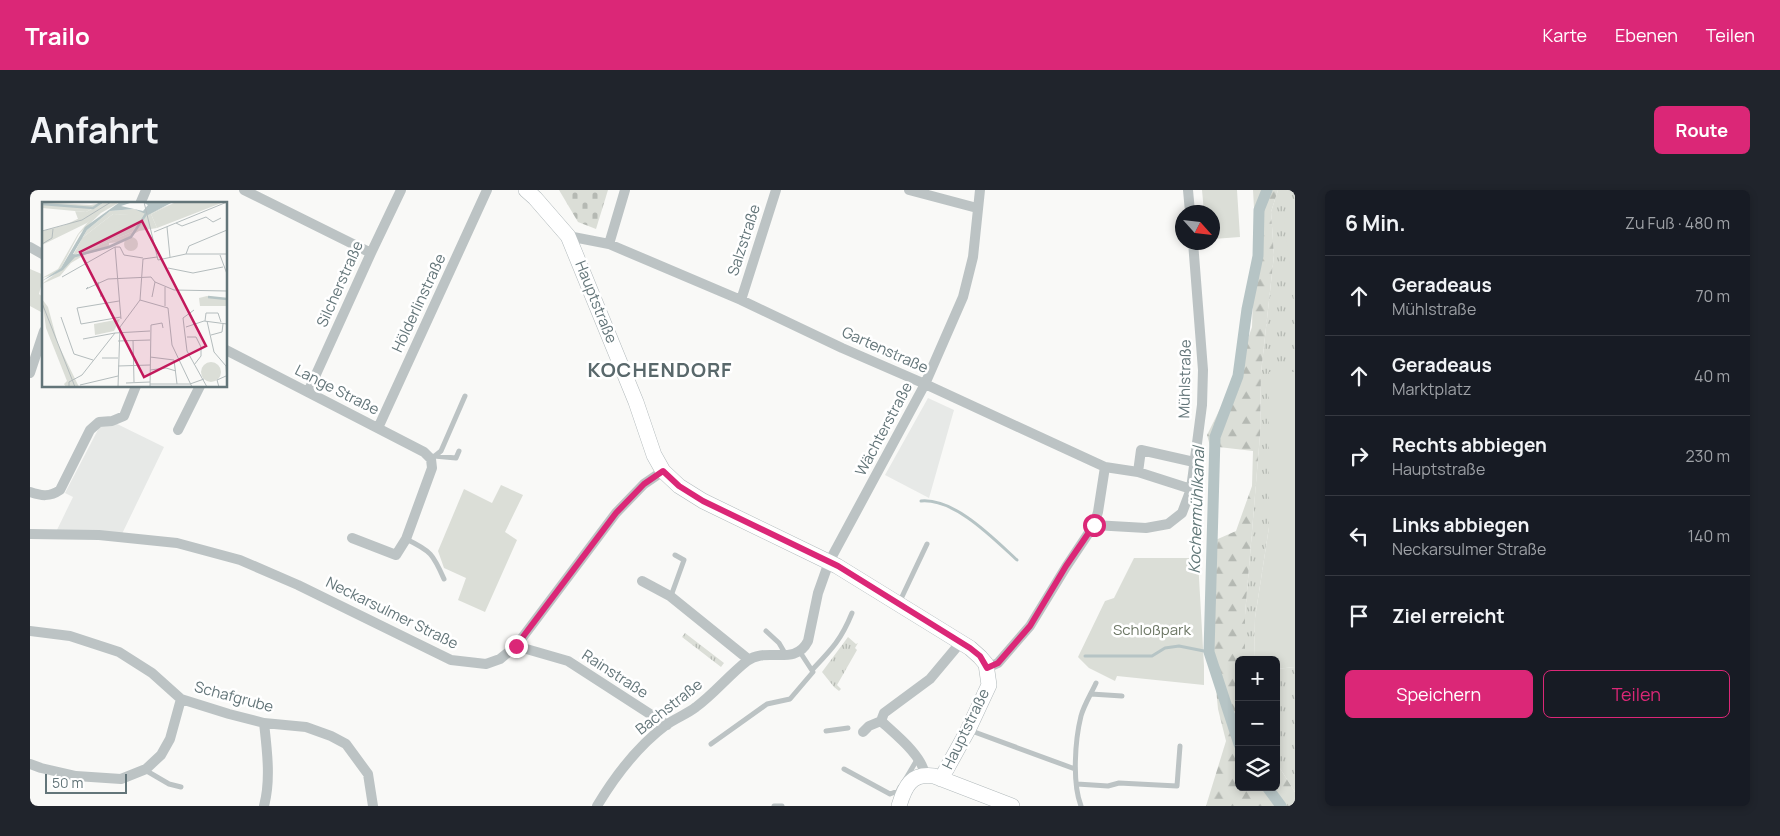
<!DOCTYPE html>
<html lang="de">
<meta charset="utf-8">
<style>
body{margin:0;font-family:Manrope,sans-serif;background:#20242c;color:#f1f3f6}
.controls{position:absolute;right:15px;bottom:15px;display:grid;overflow:hidden;border-radius:8px;box-shadow:0 2px 8px #0003}
.controls button{width:45px;height:45px;display:grid;place-items:center;padding:0;border:0;border-bottom:1px solid #363941;background:#171b24;color:#f1f3f6;font:25px sans-serif}
.compass{position:absolute;left:1145px;top:15px;width:45px;height:45px;border-radius:50%;background:#171b24;box-shadow:0 2px 8px #0003;rotate:117deg}
.scale{position:absolute;left:15px;bottom:12px;width:82px;box-sizing:border-box;padding-left:5px;border:2px solid #637579;border-top:0;font-size:14px;line-height:18px;white-space:nowrap;color:#637579;-webkit-text-stroke:4px #fff;paint-order:stroke}
.stop{position:absolute;width:15px;height:15px;margin:-11px;border:4px solid #db2777;border-radius:50%;background:#fff}
.stop.end{background:#db2777;border-color:#fff;box-shadow:0 1px 5px #0008}
.list{margin:0;padding:0;list-style:none}
h2{display:flex;justify-content:space-between;align-items:center;height:65px;margin:0;padding:0 20px;font-size:21px}
h2 small{font-size:16px;font-weight:400;color:#9ea1a6}
.list li{display:grid;grid-template-columns:32px 1fr auto;gap:15px;align-items:center;box-sizing:border-box;height:80px;padding:0 20px;border-top:1px solid #363941}
.list b{display:block;font-size:19px;white-space:nowrap}
.list p{margin:0;font-size:16px;white-space:nowrap;color:#9ea1a6}
.list em{font-size:16px;font-style:normal;color:#9ea1a6}
.actions{display:flex;gap:10px;padding:15px 20px}
.actions a{flex:1;padding:11px 0;border:1px solid #db2777;border-radius:8px;text-align:center;font-size:18px;color:#db2777}
.actions .main{background:#db2777;color:#fff}
.icon{flex:none;width:28px;height:28px;fill:none;stroke:currentColor;stroke-width:2;stroke-linecap:round;stroke-linejoin:round}
.map{position:relative;flex:none;width:1265px;height:616px;overflow:hidden;border-radius:8px}
header{display:flex;align-items:center;gap:30px;box-sizing:border-box;height:70px;padding:0 25px;background:#db2777;color:#fff}
header strong{font-size:24px}
nav{display:flex;gap:28px;margin-inline-start:auto;font-size:18px}
.intro{display:flex;align-items:center;justify-content:space-between;box-sizing:border-box;height:120px;padding:0 30px}
h1{margin:0;font-size:35px}
.button{padding:12px 22px;border-radius:8px;background:#db2777;color:#fff;font-size:18px;font-weight:700}
main{display:flex;gap:30px;padding:0 30px}
aside{flex:1;background:#171b24;border-radius:8px;box-shadow:0 2px 8px #0003}
.map>svg:first-child{display:block}
.built{fill:#e7e9e7}
.grass{fill:url(#grass-tufts)}
.forest{fill:url(#forest-firs)}
.cemetery{fill:url(#cemetery-stones)}
.green{fill:#dbded7}
.lines{fill:none;stroke-linecap:round;stroke-linejoin:round}
.stream{stroke:#b6c4c5;stroke-width:3}
.canal{stroke:#b6c4c5;stroke-width:11}
.secondary-casing{stroke:#b1b9bb;stroke-width:16}
.service{stroke:#bcc3c4;stroke-width:5}
.minor{stroke:#bcc3c4;stroke-width:10}
.secondary{stroke:#fff;stroke-width:15}
.route{stroke:#db2777;stroke-width:6}
.labels{text-anchor:middle;stroke-width:5;stroke-linejoin:round;paint-order:stroke}
.street-label{font-size:15px;fill:#637579;stroke:#fff}
.park-label{font-size:15px;fill:#6e7866;stroke:#fff}
.water-label{font-size:16px;font-style:italic;fill:#627879;stroke:#fff}
.district-label{font-size:20px;font-weight:bold;letter-spacing:1px;fill:#59686b;stroke:#fff}
.inset-river{fill:none;stroke:#b6c4c5;stroke-width:2.5}
.inset-road{fill:none;stroke:#b4bcbd;stroke-width:1}
.view{fill:#c2185b;fill-opacity:0.15;stroke:#c2185b;stroke-width:2.5}
.inset-edge{fill:none;stroke:#637579;stroke-width:2.5}
</style>
<header>
<strong>Trailo</strong>
<nav><a>Karte</a><a>Ebenen</a><a>Teilen</a></nav>
</header>
<div class="intro"><h1>Anfahrt</h1><a class="button">Route</a></div>
<main>
<div class="map">
<svg width="1265" height="616" viewBox="0 0 1265 616">
<defs>
<pattern id="grass-tufts" width="24" height="20" patternUnits="userSpaceOnUse" patternTransform="scale(1.25)"><rect width="24" height="20" fill="#dbded7"/><path d="M3 7l-1-3M5 7V3M7 7l1-3M15 17l-1-3M17 17v-4M19 17l1-3" fill="none" stroke="#b5b9b3"/></pattern>
<pattern id="forest-firs" width="22" height="20" patternUnits="userSpaceOnUse" patternTransform="scale(1.25)"><rect width="22" height="20" fill="#dbded7"/><path d="M5 1l3.5 6h-7zM16 11l3.5 6h-7z" fill="#b5b9b3"/></pattern>
<pattern id="cemetery-stones" width="16" height="16" patternUnits="userSpaceOnUse" patternTransform="scale(1.25)"><rect width="16" height="16" fill="#dbded7"/><path d="M2 7V4a2 2 0 0 1 4 0v3zM10 15v-3a2 2 0 0 1 4 0v3z" fill="#b5b9b3"/></pattern>
</defs>
<rect width="100%" height="100%" fill="#f9f9f7"/>
<!-- built -->
<path class="built" d="M898 208 924 220 899 308 855 285Z
M81 231 134 257 90 348 25 344 43 307 35 303 72 232Z"/>
<!-- grass -->
<path class="grass" d="M1248 0H1265V182H1239V337L1225 428 1224 470H1215V425L1230 245 1231 183 1244 65 1241 22Z
M655 443 694 473 691 477 652 447Z
M818 447 826 454 828 453 825 458 827 460 807 495 811 499 809 501 804 497 792 482Z
M1265 477V602L1246 572V479Z"/>
<!-- forest -->
<path class="forest" d="M1223 0H1248L1241 22 1244 65 1231 183 1230 245 1215 425V470H1209V597H1246V572L1265 602V616H1176L1196 551 1188 519 1183 467 1181 352 1206 341 1222 296 1223 261 1180 256 1177 245 1203 193 1222 137 1225 36Z"/>
<!-- cemetery -->
<path class="cemetery" d="M529 0H578L566 39 548 32Z"/>
<!-- green -->
<path class="green" d="M1172 0H1207L1210 47 1183 49 1182 22H1174Z
M1265 27V112H1264L1254 28Z
M0 79 14 85 9 104 14 108V116L11 122 0 116Z
M1239 182H1265V477L1246 479V470H1224L1225 428 1239 337Z
M471 295 493 305 475 342 487 350 455 422 428 410 436 388 414 378 408 361 434 299 462 313Z
M1104 368H1165L1168 370 1174 476V495L1087 486 1085 491 1059 478 1048 467 1075 411 1084 408Z"/>
<g class="lines">
<!-- stream -->
<path class="stream" d="M891 311C925 308 964 349 987 370
M1055 466H1122L1135 458 1149 456 1179 462"/>
<!-- canal -->
<path class="canal" d="M1209 554 1179 462 1185 247 1208 186 1217 119 1228 66 1229 20 1237 0
M1237 597 1251 616"/>
<defs>
<path id="secondary" d="M496 0 505 8 538 46 606 212 624 265 633 281 649 296 673 311 807 376 940 458 950 467 956 474 959 495 938 540 911 589
M869 616C875 596 881 583 904 586L982 616"/>
</defs>
<!-- secondary casing -->
<use href="#secondary" class="secondary-casing"/>
<!-- service -->
<path class="service" d="M404 266 426 268 429 261
M401 269 411 261 435 206
M376 349C401 361 403 364 414 389
M641 406 654 370 645 365
M869 413 897 354
M736 441 749 453 756 465
M782 480C802 459 811 450 822 423
M1061 504 1092 506
M939 540 1045 579
M796 541 818 538
M681 554 737 514 760 509 783 482 770 462
M814 579 860 604 868 601 870 597
M115 580 139 594 151 597
M875 590 888 568
M1047 594 1078 596 1089 593 1147 596 1150 556
M744 616H752
M1051 616C1042 593 1045 550 1051 526 1054 515 1061 504 1066 493"/>
<!-- minor -->
<path class="minor" d="M214 0 341 63
M879 0 947 18
M1158 0 1160 22
M110 14 116 0
M538 46 579 54 711 110 812 158 895 194 1075 277 1108 282 1161 299
M579 54 595 0
M0 57 14 65
M711 110 746 0
M196 160 394 262 401 269 402 278 376 349 366 365 322 348
M0 183 14 141
M278 202 341 63 371 0
M348 238 457 0
M148 240 170 196
M1108 282 1111 260 1164 272
M0 302C11 306 20 307 30 300L60 240 69 232 82 231 94 226 106 196
M1064 335 1068 322 1075 277
M0 344 69 345 147 353 210 370 268 395 421 470 456 474 470 469 486 456 586 323 614 294 633 281
M612 391 640 406 718 469
M0 441 40 446 89 462 122 483 151 509 199 524 234 533 276 537 301 546 316 554 338 584 343 616
M486 456 538 471 637 535
M957 478 968 473 1000 436 1036 377 1064 335 1116 338 1138 334 1152 323 1161 299 1172 215 1173 180 1163 52
M851 531 854 523 900 489 931 452
M851 531C866 545 892 565 895 585
M833 542 839 536 851 531
M0 574 11 578 46 586 91 589 116 579 131 565 140 549 151 509
M234 616C241 590 237 560 234 533
M567 616C585 586 608 556 636 535 646 528 657 524 666 517 684 504 699 485 717 471 736 456 765 477 778 451L788 403 799 372 895 194 933 107 943 67 950 0"/>
<!-- secondary -->
<use href="#secondary" class="secondary"/>
</g>
<g class="lines">
<!-- route -->
<path class="route" d="M486 456 586 323 614 294 633 281 649 296 673 311 808 376 940 458 950 466 957 478 968 473 1000 436 1036 376 1064 335"/>
</g>
<g class="labels">
<!-- street labels -->
<g class="street-label">
<text transform="translate(714 50) rotate(-72)" y="5">Salzstraße</text>
<text transform="translate(310 94) rotate(-66)" y="5">Silcherstraße</text>
<text transform="translate(566 112) rotate(68)" y="5">Hauptstraße</text>
<text transform="translate(389 113) rotate(-65)" y="5">Hölderlinstraße</text>
<text transform="translate(855 160) rotate(24)" y="5">Gartenstraße</text>
<text transform="translate(1155 189) rotate(-89)" y="5">Mühlstraße</text>
<text transform="translate(307 200) rotate(27)" y="5">Lange Straße</text>
<text transform="translate(854 239) rotate(-62)" y="5">Wächterstraße</text>
<text transform="translate(362 423) rotate(26)" y="5">Neckarsulmer Straße</text>
<text transform="translate(585 484) rotate(33)" y="5">Rainstraße</text>
<text transform="translate(204 507) rotate(15)" y="5">Schafgrube</text>
<text transform="translate(639 517) rotate(-38)" y="5">Bachstraße</text>
<text transform="translate(936 539) rotate(-64)" y="5">Hauptstraße</text>
</g>
<!-- park labels -->
<g class="park-label">
<text x="1122" y="445">Schloßpark</text>
</g>
<!-- water labels -->
<g class="water-label">
<text transform="translate(1166 320) rotate(-88)" y="6">Kochermühlkanal</text>
</g>
<!-- district labels -->
<g class="district-label">
<text x="630" y="187">KOCHENDORF</text>
</g>
</g>
<!-- overview -->
<g transform="translate(12 12)">
<rect width="185" height="185" fill="#f9f9f7"/>
<path d="M63 0H71L45 21 0 43V29L23 23 50 10 36 17 33 9 0 6 44 10ZM134 0H182L115 26 109 12ZM71 12 102 13 90 30 32 53 40 36ZM165 94 185 97V104H158L157 96ZM0 97 6 105 16 142 37 185H24L22 182 25 179 4 126Z" fill="#dbded7"/>
<path d="M0 0 49 3 63 0 44 10 0 6ZM71 0H78L59 11 37 32 19 66 10 73 0 76 16 67 36 32 51 14ZM134 0 109 12 115 26 97 29 78 40 67 41V46L44 52 29 61 18 74 0 82 26 62 45 28 68 9 92 7 106 12ZM71 12 101 14 90 30 33 53 40 36Z" fill="#dbded7" fill-rule="evenodd"/>
<path d="M78 117 72 129 53 133 52 122Z" fill="#dbded7"/>
<path d="M83 20 88 29 58 43 54 36ZM82 42a7 7 0 1 1 14 0a7 7 0 1 1-14 0ZM159 170a10 10 0 1 1 20 0a10 10 0 1 1-20 0Z" fill="#dbded7"/>
<path d="M78 0H91L79 4 101 9 106 3 100 0H131L106 13 92 7 68 9 45 28 31 52 35 53 21 68 0 79 19 66 43 25Z" fill="#b6c4c5"/>
<path class="inset-river" d="M0 2 51 6 60 0M33 54 67 45 89 35 104 12M166 95 185 97"/>
<path class="inset-road" d="M102 0 116 58 144 52H185M134 21 140 24 164 15 171 20 179 16M125 25 128 55M0 29 40 18 69 0M112 30 185 0M0 42 10 36 11 27M73 45 79 117M144 52 147 44 185 28M178 53 185 72M126 66 151 71 181 65M20 75 73 45H78L82 53 101 56M56 80 59 95M46 85 44 87 66 77 109 75 113 80 132 88 185 89M110 95 113 80M98 98 126 106 130 143 150 185M77 99 35 106 39 122 79 115M0 101 33 185M123 104V85M152 108 141 116 145 149 165 185M19 115 32 152 51 158M163 119 164 111H176L179 120M165 119 172 150 184 164 185 178M144 125 162 119 185 122M169 133 180 130 181 122M145 135H154L159 145V154L152 163M41 137 73 131M91 138 92 180M76 139 108 138M108 155 132 158 135 182M60 156H76M76 164 108 163M108 168 124 166 134 169M84 181 108 180M108 182H148L162 177M38 183 76 174M27 185V180L40 173 73 131 108 129M76 185 78 125 98 98 101 57 115 55M108 185 109 123 120 121 121 126M177 185 175 178 184 174"/>
<path class="view" d="M100 19 164 144 102 175 38 50Z"/>
<rect width="185" height="185" class="inset-edge"/>
</g>
</svg>
<div class="controls">
<button>+</button>
<button>−</button>
<button><svg class="icon" aria-label="layers" viewBox="0 0 24 24"><path d="M12 4l9 5-9 5-9-5zM3 14l9 5 9-5"/></svg></button>
</div>
<svg class="compass" viewBox="-18 -18 36 36"><path d="M0-13l5 13h-10z" fill="#e53935"/><path d="M0 13l5-13h-10z" fill="#9ea1a6"/></svg>
<div class="scale">50 m</div>
<div class="stop" style="left:1064px;top:335px"></div>
<div class="stop end" style="left:486px;top:456px"></div>
</div>
<aside>
<h2>6 Min.<small>Zu Fuß · 480 m</small></h2>
<ul class="list">
<li><svg class="icon" aria-label="ahead" viewBox="0 0 24 24"><path d="M12 20V5M6 11l6-6 6 6"/></svg><div><b>Geradeaus</b><p>Mühlstraße</p></div><em>70 m</em></li>
<li><svg class="icon" aria-label="ahead" viewBox="0 0 24 24"><path d="M12 20V5M6 11l6-6 6 6"/></svg><div><b>Geradeaus</b><p>Marktplatz</p></div><em>40 m</em></li>
<li><svg class="icon" aria-label="right" viewBox="0 0 24 24"><path d="M7 20v-9h11M14 6l5 5-5 5"/></svg><div><b>Rechts abbiegen</b><p>Hauptstraße</p></div><em>230 m</em></li>
<li><svg class="icon" aria-label="left" viewBox="0 0 24 24"><path d="M17 20v-9H6M10 6l-5 5 5 5"/></svg><div><b>Links abbiegen</b><p>Neckarsulmer Straße</p></div><em>140 m</em></li>
<li><svg class="icon" aria-label="arrive" viewBox="0 0 24 24"><path d="M6 21V4h12l-3 4 3 4H6"/></svg><div><b>Ziel erreicht</b></div></li>
</ul>
<div class="actions"><a class="main">Speichern</a><a>Teilen</a></div>
</aside>
</main>
